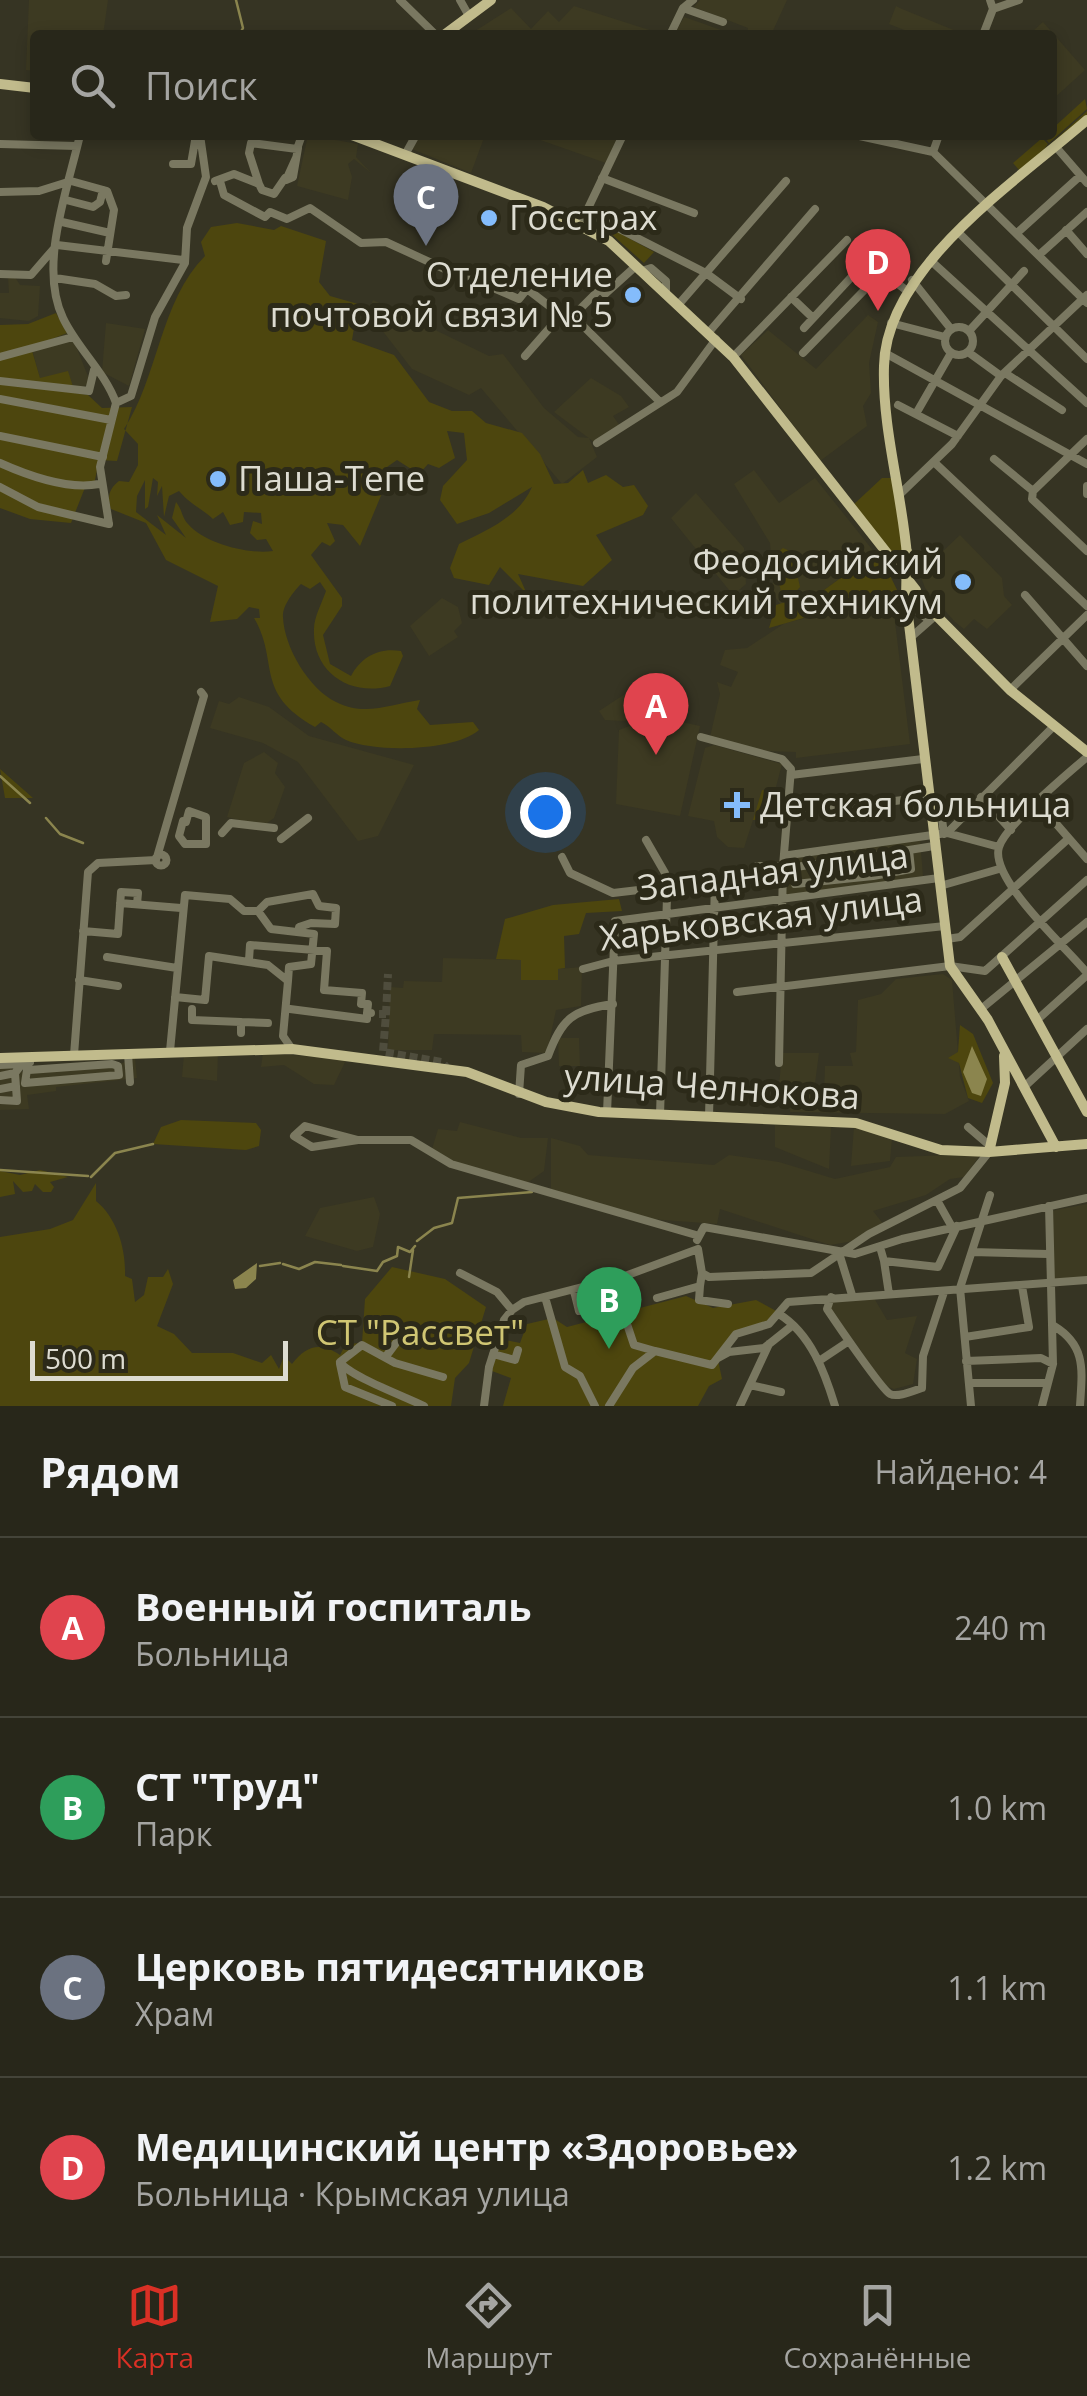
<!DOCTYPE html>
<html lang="ru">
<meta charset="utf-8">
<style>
body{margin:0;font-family:"Open Sans",sans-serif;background:#302f23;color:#f1f3f6}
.scale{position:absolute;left:30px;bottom:25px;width:258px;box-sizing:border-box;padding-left:10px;border:5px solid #dddcd1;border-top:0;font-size:28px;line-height:35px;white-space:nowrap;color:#dddcd1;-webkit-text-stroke:8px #2c2a19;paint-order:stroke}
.you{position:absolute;left:545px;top:812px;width:35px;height:35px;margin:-25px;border:8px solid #fff;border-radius:50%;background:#1a73e8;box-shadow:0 0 0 15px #1a73e833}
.badge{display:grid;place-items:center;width:65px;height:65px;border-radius:50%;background:#d93025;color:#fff;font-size:32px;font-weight:700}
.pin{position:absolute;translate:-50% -82px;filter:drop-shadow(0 2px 5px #0008)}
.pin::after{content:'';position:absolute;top:52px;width:35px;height:30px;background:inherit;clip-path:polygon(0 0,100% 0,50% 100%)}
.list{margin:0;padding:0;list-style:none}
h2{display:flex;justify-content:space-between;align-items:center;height:130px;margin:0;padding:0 40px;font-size:42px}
h2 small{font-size:32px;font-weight:400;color:#a5a5a2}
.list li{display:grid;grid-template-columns:65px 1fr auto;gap:30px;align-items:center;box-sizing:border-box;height:180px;padding:0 40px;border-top:2px solid #444439}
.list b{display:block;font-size:38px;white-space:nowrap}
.list p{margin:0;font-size:32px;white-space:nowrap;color:#a5a5a2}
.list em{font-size:32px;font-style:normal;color:#a5a5a2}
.icon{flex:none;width:55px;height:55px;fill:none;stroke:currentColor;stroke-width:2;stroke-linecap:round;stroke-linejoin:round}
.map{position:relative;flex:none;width:1087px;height:1406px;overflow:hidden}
.search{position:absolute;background:#28271a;box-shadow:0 5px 15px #0003;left:30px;right:30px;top:30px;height:110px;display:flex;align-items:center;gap:25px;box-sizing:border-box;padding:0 35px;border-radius:10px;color:#a5a5a2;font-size:38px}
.sheet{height:850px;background:#28271a}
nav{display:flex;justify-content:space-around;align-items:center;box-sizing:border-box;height:140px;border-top:2px solid #444439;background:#28271a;font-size:28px;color:#a5a5a2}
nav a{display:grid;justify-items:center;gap:5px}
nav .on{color:#d93025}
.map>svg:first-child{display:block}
.built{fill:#3d3a22}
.green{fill:#4d460e;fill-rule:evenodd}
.water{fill:#8b854e}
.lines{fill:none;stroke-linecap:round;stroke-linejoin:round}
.stream{stroke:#8b854e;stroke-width:2.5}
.minor-tunnel{stroke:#4f4d3d;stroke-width:8;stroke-dasharray:8 4;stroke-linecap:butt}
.minor{stroke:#7a7861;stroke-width:8}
.major{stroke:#c1bb8c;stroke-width:10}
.poi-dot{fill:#84bcfb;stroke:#2c2a19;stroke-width:4}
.labels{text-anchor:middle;stroke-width:10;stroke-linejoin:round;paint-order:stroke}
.poi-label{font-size:35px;fill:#dddcd1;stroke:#2c2a19;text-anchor:start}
.street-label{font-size:35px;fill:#dddcd1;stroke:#2c2a19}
.park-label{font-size:35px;fill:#d0c673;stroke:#2c2a19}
</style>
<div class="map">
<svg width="1087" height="1406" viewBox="0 0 1087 1406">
<rect width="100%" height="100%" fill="#363423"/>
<!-- built -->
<path class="built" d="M29 0H108L103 35H35V71L26 70Z
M700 0H787L771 35H747L748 28 694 7Z
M574 6 665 35H469L511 8 531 29 548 11 559 22Z
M896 6 902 9 956 31 954 35H917L889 24Z
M684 17 690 19 735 35H674Z
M1043 22 1085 70 1052 100V35H1018L1032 32Z
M308 135 358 144 356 157 371 173 354 159 348 164 352 177 348 200 297 186Z
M402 135H485L471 173 407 147 409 139Z
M526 135H619L606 163Z
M8 277H15L20 285 40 286 38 316 29 321 0 318V293H9Z
M373 300 489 356 503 354 544 408 578 437 589 438 597 457 562 484 481 388 469 395 412 369 368 312Z
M868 315 878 322 869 363 871 393 863 406 867 426 820 461 741 355 768 330 816 369Z
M106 323 145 329 129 386 102 372Z
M67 333 76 346 91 384 74 389 40 378 31 346Z
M591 378 621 396 629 407 613 416 620 426 594 442 554 412Z
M754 470 779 503 815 478 875 553 824 590 782 606 774 596 770 543 734 484Z
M696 493 744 548 746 584 733 595 671 518Z
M960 535 1002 578 1004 596 1012 605 987 629 974 619 964 629 955 622 925 588 917 566 934 550 940 554Z
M442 598 458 607 462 623 454 631 458 637 429 656 410 626Z
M892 598 910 744 796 758V752L765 751 710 737 720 694 717 682 731 687 738 672 720 665 725 650 747 648 785 623Z
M645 681 658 700 641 713 700 726 680 816 616 804 619 730 632 725 637 715 625 721 605 720 599 711Z
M239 697 269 707 309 736 414 765 378 836 358 841 298 762 263 743 210 728 219 701 229 704Z
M714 745 782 764 776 787 785 794 781 817 753 820 744 848 728 847 717 837 714 821 688 816 705 748Z
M264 752 278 763 275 773 285 787 274 818 263 826 227 817 244 763Z
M920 839 923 876 786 897 785 860Z
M443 958 521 960V979L558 980V969L582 967 581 1006 556 1010 547 1053 522 1052 521 1035 434 1034 432 1050H388L390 987 403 988 404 981 442 982Z
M943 974 952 980 960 1077 969 1101 945 1114 790 1112 791 1094H824L825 1066H853L850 1053 856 1052 858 1000 881 994 896 979Z
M558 1038H579L580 1066H559Z
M218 1053 217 1081 182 1077 184 1054Z
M263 1053 319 1057 346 1060 334 1085 314 1084 284 1065 261 1067Z
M782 1053H819L814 1091 779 1086Z
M135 1058 137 1078 56 1087V1091L27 1095 29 1109 0 1110V1065L27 1073 117 1065Z
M460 1122 521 1138H548L544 1171 527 1183 451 1162 432 1149 438 1129 457 1131Z
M775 1125 831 1127 829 1169 775 1147Z
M854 1127 892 1138 890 1161 851 1166Z
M551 1138 580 1146 588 1155 714 1165 729 1155 779 1162 835 1179 890 1167 896 1157 981 1154 964 1177 950 1179 926 1195 873 1211 885 1226 854 1241 830 1245 720 1209 717 1224 650 1219 551 1189Z
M374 1197 380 1214 373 1247 357 1251 305 1236 320 1208Z
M1087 1204V1277L1051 1280V1211Z
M874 1298 887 1320 917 1316 905 1353 917 1359 913 1384 894 1389 886 1386 830 1308 831 1301Z"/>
<!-- green -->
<path class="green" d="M1085 99 1087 109 1049 143 1043 136 1052 135V129Z
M1087 111V116L1033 159 1021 172 1013 163 1042 138 1048 144 1043 151Z
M237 223 274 230 281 226 326 241 319 282 330 296 358 304 352 340 394 355 429 402 452 411H472L486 423 522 433 540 454 554 484 568 483 583 470 588 483 606 475 623 487 634 485 648 506 643 515 596 535 612 560 583 586 518 574 527 594 500 567 489 585 454 578 450 568 459 544C487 530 519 517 532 487L489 513 457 524 440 500 443 486 467 460 464 433 447 431 455 458 439 468 428 464 419 474 397 460 387 467 390 474 360 546 343 525 327 523 335 541 330 546 322 542 311 555 342 598V606L323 635 330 664 351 676C361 657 379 647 401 651L403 656 390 686C350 697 312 672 314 629 314 617 322 603 326 591L320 582 310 589 301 584C294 591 282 606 283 617 284 647 309 689 336 702 365 717 391 704 420 700L417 709 430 725 473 722 479 730C455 751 376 753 346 740 337 736 331 727 321 722L315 727C253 692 280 662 254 618H260L259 609 249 607 237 619 210 622 218 586 166 560 146 523 111 509C107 496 109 489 119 481L129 482 138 465V444L124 429C158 378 160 301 205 256L201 242 211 227ZM153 478 158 482 157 496 162 486 164 517 169 496 179 491C190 504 201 508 213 519L223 512 230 525 243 522 244 512 261 513 262 524 253 521 250 533 257 540 266 539 273 551C249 555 204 543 188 524 182 518 182 509 176 502L172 518 186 538 157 515 166 535 136 512 137 496 145 480V509L148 507Z
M612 229 654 252 644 263 608 231Z
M56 313 67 333 31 347 40 378 68 371 75 393 88 395 102 408 132 407 117 461 99 460 94 485H86L71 523 30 519 0 508V325L28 324Z
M882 478H894L903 554 898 559 852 506Z
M783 548 792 552 800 587 793 595 781 592 773 556Z
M878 551 901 598 842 607 769 628 776 605 824 590Z
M0 769 33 798H5Z
M762 790 785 794 781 817 753 820Z
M619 899 622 911 586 913 579 934 564 936 565 968 558 969V980H521V960L496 959 505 919 553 905Z
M960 1025 973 1034 993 1083 982 1103 968 1098 959 1063 948 1058 958 1052Z
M181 1120 256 1123 261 1130 259 1146 246 1150 153 1144 161 1127Z
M40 1170 68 1177 50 1182 54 1187 51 1192H43L35 1184 32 1191 23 1192 13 1181 15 1194 0 1197V1171L20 1175Z
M96 1183V1201C117 1218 126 1249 125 1276L132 1279 135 1302 144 1295 148 1277H163L168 1269 173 1284 157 1326 174 1334 192 1353H233L262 1363 271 1355 279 1369 284 1356 292 1364C307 1345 320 1342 340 1355L346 1344 362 1343 365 1299 392 1267 445 1279 486 1307 469 1363 455 1378 451 1406H0V1237L50 1229 73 1220Z
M686 1296 713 1308 756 1300 778 1312C758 1333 733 1328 717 1355L722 1379 709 1386 698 1406H503L511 1378 492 1371 500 1339 520 1343 527 1324 553 1318 567 1327Z"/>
<!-- water -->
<path class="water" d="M972 1046 987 1079 981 1096 972 1093 963 1072Z
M257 1263 256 1279 246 1288 235 1289 233 1280Z"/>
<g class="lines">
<!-- stream -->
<path class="stream" d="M236 0 243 28 239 35
M0 776 30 803
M46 818 60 834 83 843
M0 1170 88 1176
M91 1177 115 1153 153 1144
M417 1241 434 1228 452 1223 458 1198 532 1192
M283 1264 299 1269 315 1262 341 1265
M260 1266 280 1263
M343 1266 377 1271 383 1262 397 1256 398 1247 410 1252 415 1246
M409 1277 413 1250"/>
<!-- minor-tunnel -->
<path class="minor-tunnel" d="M379 1014H386L383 1052 442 1062 447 1068
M386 1014 388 974"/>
<!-- minor -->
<path class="minor" d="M400 0 436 35
M460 0 469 16
M683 8 723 22
M993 9 1019 0
M670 35 683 8 693 0
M983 35 993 9 990 0
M80 135C68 188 38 266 63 318 77 348 105 372 116 403
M855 135 933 152
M939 135 933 152 1087 303
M0 144 77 146
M1056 147 1087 183
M406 153 416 135
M296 158 286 180 293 177 298 148
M173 164H191L196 135
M602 178 694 213
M215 181 234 174 259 184 249 153 251 143 297 149 302 135
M220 181 224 195 265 217 270 212 287 219 310 208 361 243 386 242 449 271V276L477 281 519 299 527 289 561 315 573 316 659 401
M259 184 262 190 274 194 285 178
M0 192 39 191 71 181 107 191 114 210 106 261
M66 200 93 207 100 202 103 190
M586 212 706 273 741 299
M62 222 110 233
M581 223 623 135
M1066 230 1087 254
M959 233 1087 359
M1017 233 1080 176
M1039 255 1087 212
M930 260 1087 403
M642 271 651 268 666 281V292
M0 274 31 275 57 245 183 260
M55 278 95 284 116 296 126 295
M912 280 951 329
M791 297 813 318
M679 304 786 181
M573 316 600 289 605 294 636 266
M891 323 945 337
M945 341a14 14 0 1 1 28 0a14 14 0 1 1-28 0Z
M804 328 857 271
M969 331 1024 271
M709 332 815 209
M968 352 1001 376
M803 353 882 272 906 290
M885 353 1087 464
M525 356 561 315
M0 357 73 337
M733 357 847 240
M1005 373 1062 410
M0 381 89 391 94 370
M0 399 111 420
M116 403 131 396 155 317 185 263 187 228 206 177 200 135
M898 405 958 436
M917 412 951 353
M0 436 103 457
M597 443 677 392 716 339
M994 459 1033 491
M0 463C29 476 68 490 99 484
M935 463 1087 606
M1087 486V494
M0 487 38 507 109 524
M1033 491 1032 499 1087 551
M1033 491 1087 439
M899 495 952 444 1001 376 1087 295
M109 524 100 467 116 403
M1025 595 1087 666
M906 602 929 620
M910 638 935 616
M1010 690 1087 615
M701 737 782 759 791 769 783 866 779 1063
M1087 757C1067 774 1006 825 999 847 989 879 1067 948 1087 973
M791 775 923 759
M981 797 1011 830
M1039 804 1087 859
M930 809 941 812 944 834
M785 814 928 797
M183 821 179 836 185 844H206V817L189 811 186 822
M222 833 231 823 274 828
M947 833 1054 726
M281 839 308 818
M646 840 665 873 667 897 660 1115
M155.5 860a5.5 5.5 0 1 1 11 0a5.5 5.5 0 1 1-11 0Z
M870 856 873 876 795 884 796 867 909 850 934 846
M157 857 204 696 201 692
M562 857 570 873 613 893 715 881 709 1117
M757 866H783L789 855 947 833 999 847
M873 876 911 869 909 850
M940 886 999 869
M120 903 181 908
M258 911 271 929 314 934 311 964 289 967 288 981
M83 931 118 934 121 892 138 893 137 904
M947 939 960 937 1068 839
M107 957 177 968
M249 960 250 945 327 951 324 990 362 993 361 1004H368L367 1013H371
M583 969 613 961 945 926
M79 980 118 986
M737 992 950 966 985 971 1087 880
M175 997 205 1000 209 956 268 965 288 981 283 1036 292 1049
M192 1009V1020L241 1022V1033
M290 1009 367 1019V1013
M981 1009 1087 922
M1037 1020 1087 975
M241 1022 268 1023
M170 1051 185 895 230 899 244 911H258L267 902 313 894 319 906 336 908 335 924 311 923 299 927V932
M128 1054 130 1082
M74 1055 88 872 98 863 156 860
M28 1063 25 1083 119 1075 118 1066 112 1064 29 1070
M0 1065 22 1064
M0 1076 15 1073
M1024 1087 1087 1029
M0 1089 16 1086
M519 1094 521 1065 548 1056C562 1018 573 1010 613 1004
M0 1100 17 1101 15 1073 22 1064 30 1062
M607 1113 615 921 939 878
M968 1127 989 1145
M358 1140 312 1147 294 1136 305 1126 358 1140H411L451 1164 696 1235
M938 1202 952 1227
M697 1240 704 1227 855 1254 902 1239 1087 1198
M880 1247 884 1261 938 1267 957 1226
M972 1252 1048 1254
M839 1253 852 1295
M884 1261 889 1294
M460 1273 497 1292 512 1310
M625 1276 633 1306
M700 1286 699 1300 728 1304
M574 1291 579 1311
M545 1297 565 1367 580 1376 595 1406
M831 1297 827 1309C835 1321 882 1390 890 1394 898 1398 915 1390 922 1388L923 1356 944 1292
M657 1298 700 1286 702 1273
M779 1314C811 1334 825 1373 835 1406
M613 1323 626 1321 634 1345 655 1351
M1054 1326C1087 1346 1082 1371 1080 1406
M965 1337 1029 1327 1022 1286
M493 1354 515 1360 518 1350
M387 1355 402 1335
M718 1358 729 1352 764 1348 793 1325
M819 1361 849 1341
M966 1361 1041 1358 1053 1364
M340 1364 345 1387 392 1406
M969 1383H1046
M750 1385 781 1392
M424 1406C404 1396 349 1376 340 1362L362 1345 395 1363 443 1377
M484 1406 489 1367 504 1320 512 1310 524 1302 625 1276 698 1249 702 1273 709 1277 811 1273 869 1234 960 1188 989 1152
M609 1406 633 1368 655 1351 712 1365 736 1334 769 1324 788 1302 1087 1280
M740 1406 769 1344
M971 1406 960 1288 990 1195
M1042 1406 1053 1364 1049 1206"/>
<!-- major -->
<path class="major" d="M444 35 491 0
M0 84 35 88
M352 135 543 207 609 241 733 357 916 590
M907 551 906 599 950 966 988 1020 1056 1147
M907 556C902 493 882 429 884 366 886 267 1017 181 1087 120
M910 589 1010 690 1087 752
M1002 957 1087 1112
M0 1058 292 1049 467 1072 546 1102 599 1112 856 1123 941 1150 989 1152 1087 1144
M989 1152 1005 1083 1004 1056"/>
</g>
<!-- markers -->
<g class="poi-dot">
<circle cx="489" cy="218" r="10"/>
<circle cx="633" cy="295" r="10"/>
<circle cx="218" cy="479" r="10"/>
<circle cx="963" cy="582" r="10"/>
<path d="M732 790h10v10h10v10h-10v10h-10v-10h-10v-10h10z"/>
</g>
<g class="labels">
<!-- poi labels -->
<g class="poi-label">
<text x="509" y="230">Госстрах</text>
<text x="613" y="287" text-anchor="end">Отделение<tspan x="613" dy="40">почтовой связи № 5</tspan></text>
<text x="238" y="491">Паша-Тепе</text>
<text x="943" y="574" text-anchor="end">Феодосийский<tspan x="943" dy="40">политехнический техникум</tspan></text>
<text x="760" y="817">Детская больница</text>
</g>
<!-- street labels -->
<g class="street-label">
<text transform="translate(773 872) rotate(-7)" y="12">Западная улица</text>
<text transform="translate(761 919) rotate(-7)" y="12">Харьковская улица</text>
<text transform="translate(712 1087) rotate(4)" y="12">улица Челнокова</text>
</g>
<!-- park labels -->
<g class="park-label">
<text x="420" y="1345">СТ "Рассвет"</text>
</g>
</g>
</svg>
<div class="scale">500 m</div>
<div class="you"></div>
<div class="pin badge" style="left:656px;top:755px;background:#e0444e">A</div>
<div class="pin badge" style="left:609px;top:1349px;background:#2e9e5b">B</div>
<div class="pin badge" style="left:426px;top:246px;background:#6b7280">C</div>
<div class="pin badge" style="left:878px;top:311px;background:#e0444e">D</div>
<div class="search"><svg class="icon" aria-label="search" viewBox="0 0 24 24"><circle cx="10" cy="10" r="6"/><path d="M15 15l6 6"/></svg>Поиск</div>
</div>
<section class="sheet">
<h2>Рядом<small>Найдено: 4</small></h2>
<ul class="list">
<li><span class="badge" style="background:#e0444e">A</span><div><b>Военный госпиталь</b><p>Больница</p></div><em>240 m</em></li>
<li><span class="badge" style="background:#2e9e5b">B</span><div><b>СТ &quot;Труд&quot;</b><p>Парк</p></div><em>1.0 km</em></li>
<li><span class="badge" style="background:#6b7280">C</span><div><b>Церковь пятидесятников</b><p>Храм</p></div><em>1.1 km</em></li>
<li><span class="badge" style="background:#e0444e">D</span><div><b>Медицинский центр «Здоровье»</b><p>Больница · Крымская улица</p></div><em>1.2 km</em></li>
</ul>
</section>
<nav>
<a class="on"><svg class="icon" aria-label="map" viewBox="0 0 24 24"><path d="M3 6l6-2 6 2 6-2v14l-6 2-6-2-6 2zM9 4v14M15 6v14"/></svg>Карта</a>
<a><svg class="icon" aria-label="directions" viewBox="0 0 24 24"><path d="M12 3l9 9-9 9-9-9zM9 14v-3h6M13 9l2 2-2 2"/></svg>Маршрут</a>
<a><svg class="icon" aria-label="saved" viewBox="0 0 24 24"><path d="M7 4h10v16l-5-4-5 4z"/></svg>Сохранённые</a>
</nav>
